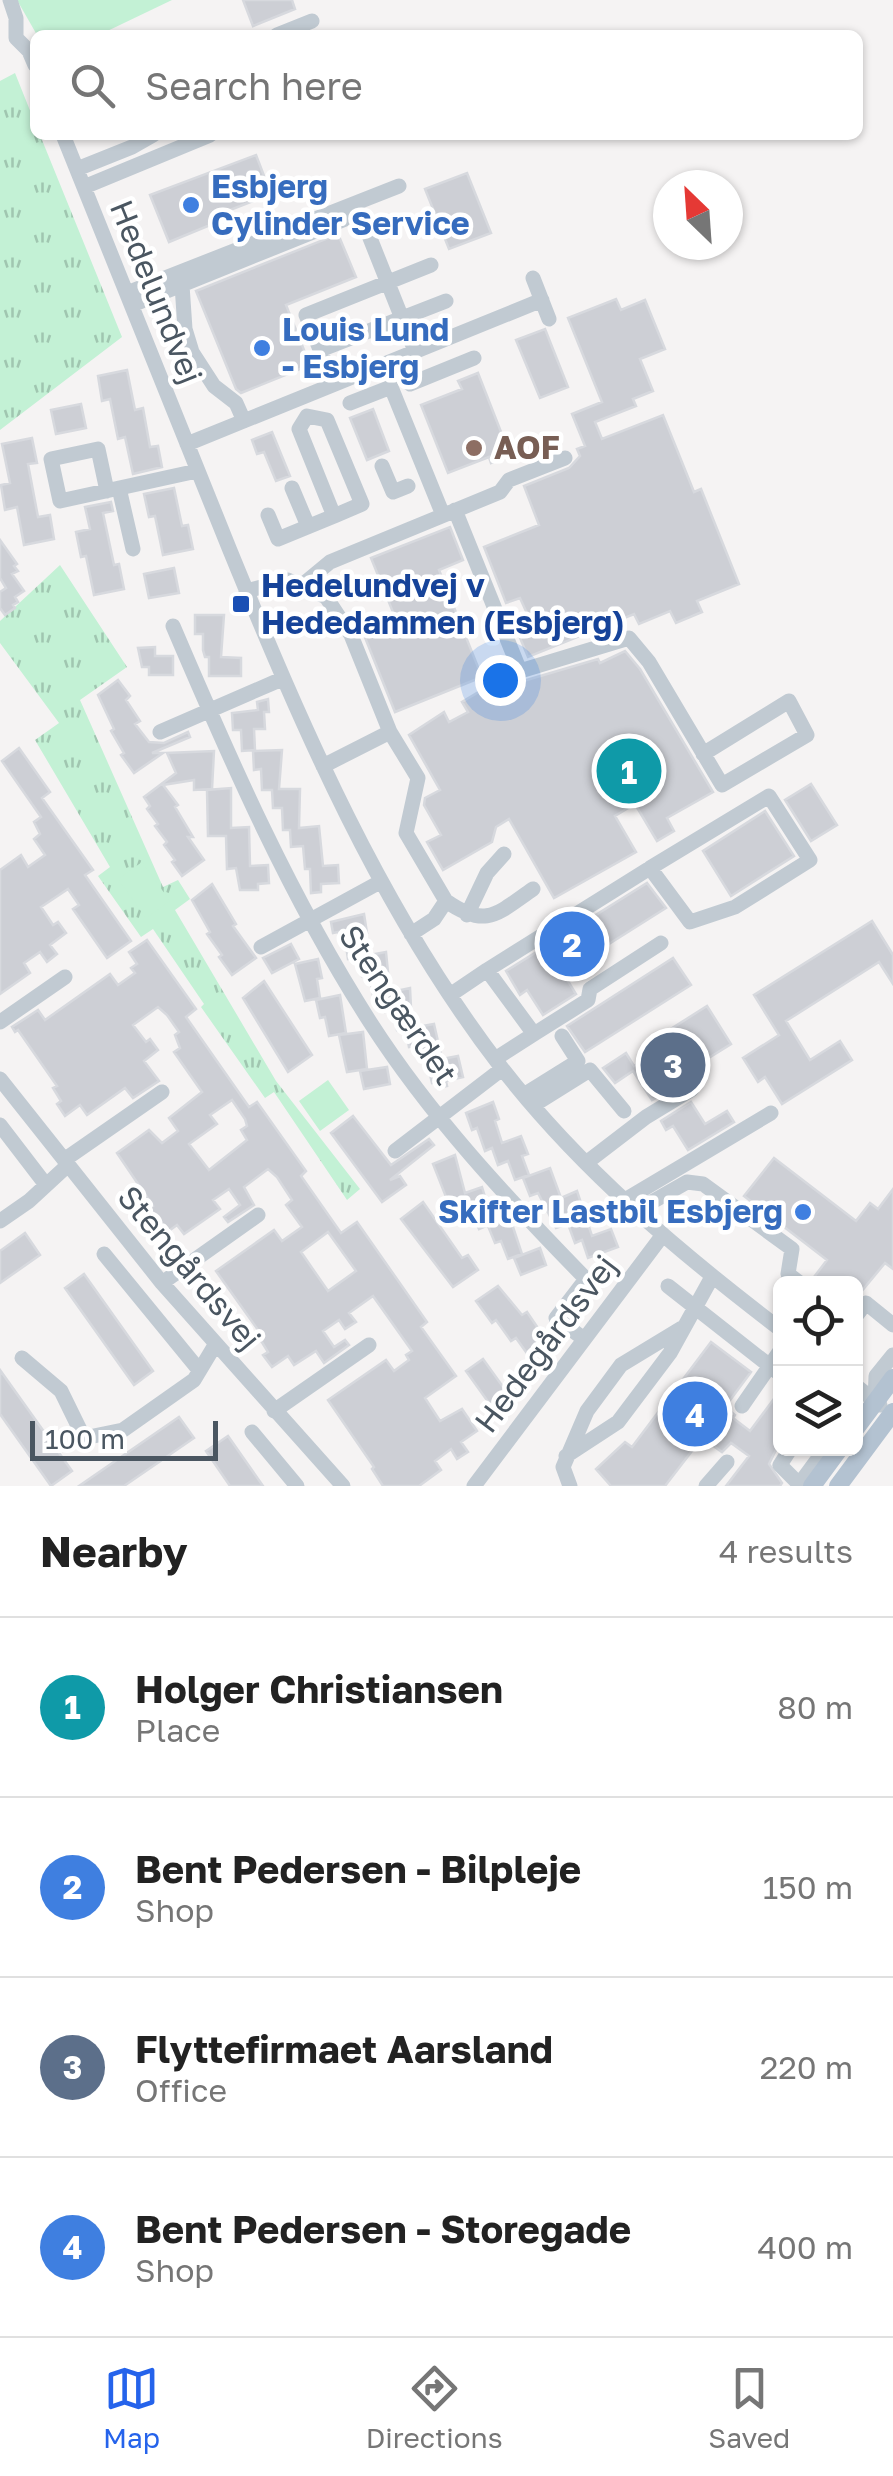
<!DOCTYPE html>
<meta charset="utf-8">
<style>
body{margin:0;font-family:"Golos Text",sans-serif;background:#f6f6f6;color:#222}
.controls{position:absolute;right:30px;bottom:30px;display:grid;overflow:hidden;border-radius:15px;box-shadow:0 2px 8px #0004}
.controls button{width:90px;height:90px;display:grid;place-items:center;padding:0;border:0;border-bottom:2px solid #e0e0e0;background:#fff;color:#222;font:50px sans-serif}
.compass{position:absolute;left:653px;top:170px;width:90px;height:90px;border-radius:50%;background:#fff;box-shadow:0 2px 8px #0004;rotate:335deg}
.scale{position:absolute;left:30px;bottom:25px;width:188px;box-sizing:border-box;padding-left:10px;border:5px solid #4a5661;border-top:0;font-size:28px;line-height:35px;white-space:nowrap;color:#4a5661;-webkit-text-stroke:8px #fff;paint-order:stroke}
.you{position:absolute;left:500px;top:680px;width:35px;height:35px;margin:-25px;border:8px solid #fff;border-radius:50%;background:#1a73e8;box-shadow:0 0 0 15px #1a73e833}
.badge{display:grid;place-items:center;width:65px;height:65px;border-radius:50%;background:#2563eb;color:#fff;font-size:32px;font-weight:700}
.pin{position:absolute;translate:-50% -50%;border:5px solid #fff;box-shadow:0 2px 10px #0006}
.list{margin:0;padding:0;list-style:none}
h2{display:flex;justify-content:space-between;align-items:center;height:130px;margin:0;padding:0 40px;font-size:42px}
h2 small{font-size:32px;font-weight:400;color:#767676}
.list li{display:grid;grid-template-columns:65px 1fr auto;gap:30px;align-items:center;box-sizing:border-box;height:180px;padding:0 40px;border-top:2px solid #e0e0e0}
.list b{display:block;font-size:38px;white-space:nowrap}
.list p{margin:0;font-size:32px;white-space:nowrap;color:#767676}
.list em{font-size:32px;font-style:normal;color:#767676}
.icon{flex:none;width:55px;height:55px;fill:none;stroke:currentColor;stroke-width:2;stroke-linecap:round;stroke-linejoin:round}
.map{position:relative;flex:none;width:893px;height:1486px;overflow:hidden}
.search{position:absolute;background:#fff;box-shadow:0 2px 8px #0004;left:30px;right:30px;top:30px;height:110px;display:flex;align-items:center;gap:25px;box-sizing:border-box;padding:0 35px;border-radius:15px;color:#767676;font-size:38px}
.sheet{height:850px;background:#fff}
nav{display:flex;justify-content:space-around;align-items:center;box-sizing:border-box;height:140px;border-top:2px solid #e0e0e0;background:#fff;font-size:28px;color:#767676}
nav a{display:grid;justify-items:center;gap:5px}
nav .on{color:#2563eb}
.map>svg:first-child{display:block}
.grass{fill:url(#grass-tufts)}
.park{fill:#c3f1d5}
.building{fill:#cdcfd5;stroke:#d7d9de;stroke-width:2.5;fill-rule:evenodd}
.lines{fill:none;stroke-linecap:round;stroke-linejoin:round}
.minor{stroke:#c1cad2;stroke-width:15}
.major{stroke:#b3c2d1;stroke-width:18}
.shop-dot{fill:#3f7fe0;stroke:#fff;stroke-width:4}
.education-dot{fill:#8d6e63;stroke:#fff;stroke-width:4}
.transit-dot{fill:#1a4fb4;stroke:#fff;stroke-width:4}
.labels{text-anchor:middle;stroke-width:9;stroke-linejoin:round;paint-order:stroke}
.shop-label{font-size:32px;font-weight:bold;fill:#366cbe;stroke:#fff;text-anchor:start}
.street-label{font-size:32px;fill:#4a5661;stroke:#fff}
.education-label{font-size:32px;font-weight:bold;fill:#785e54;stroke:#fff;text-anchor:start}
.transit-label{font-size:32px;font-weight:bold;fill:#164399;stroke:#fff;text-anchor:start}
</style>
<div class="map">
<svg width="893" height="1486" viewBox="0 0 893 1486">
<defs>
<pattern id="grass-tufts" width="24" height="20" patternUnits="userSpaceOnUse" patternTransform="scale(2.5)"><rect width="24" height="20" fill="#c3f1d5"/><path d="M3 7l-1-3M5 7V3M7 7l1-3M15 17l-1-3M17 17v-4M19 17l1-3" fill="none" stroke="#a0c6b0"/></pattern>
</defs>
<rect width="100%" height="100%" fill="#f5f3f3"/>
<!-- grass -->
<path class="grass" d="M15 73 35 123V135H40L122 337 0 430V81Z
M60 565 127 667 80 700 163 887 178 880 190 899 175 910 276 1081 360 1189 347 1200 274 1092 265 1098 201 1007 204 1004 153 929 141 937 98 876 110 867 35 740 59 723 0 643V621Z"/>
<!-- park -->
<path class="park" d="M17 0H172L99 35H37Z
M142 862 170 901 146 918 118 879Z
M328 1080 349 1110 320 1131 299 1101Z"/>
<!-- building -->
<path class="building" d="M243 0H292L295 9 253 26Z
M256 155 271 194 230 210 232 216 169 242 150 195Z
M467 173 491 233 449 249 425 189Z
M338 234 356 277 286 305 310 365 241 393 236 389 196 291Z
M616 299 621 310 645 300 665 349 640 359 653 391 633 399 636 406 595 422 602 439 663 415 694 492 701 489 739 584 697 601 702 612 676 623 670 611 639 624 634 614 528 657 515 626 530 620 520 598 506 603 484 547 539 525 524 486 569 468 580 456 577 449 585 446 572 414 602 402 568 318Z
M545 329 568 387 540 398 516 340Z
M127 370 135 410 143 408 150 447 158 446 162 467 133 474 125 437 118 439 110 399 102 401 98 376Z
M478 373 510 455 491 463 489 457 448 473 421 405 462 389 458 381Z
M81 404 86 428 56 434 51 410Z
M373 409 389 451 367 460 350 418Z
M272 432 290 476 276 481 264 452 257 454 252 440Z
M32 438 37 463 28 464 38 517 50 515 54 539 24 545 17 507 5 510 1 485 10 483 2 444Z
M174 488 182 526 188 525 193 549 163 555 155 516 149 517 144 494Z
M111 502 113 511 103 513 114 565 119 564 124 589 94 595 86 556 81 557 76 532 90 529 85 507Z
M450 527 463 560 439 570 482 677 395 712 364 635 397 622 371 558Z
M0 540 17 564 14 566 18 571 12 574 24 591 15 597 18 602 13 605 15 608 5 615 0 608V592L6 588 0 578Z
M174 568 179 593 149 598 144 574Z
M195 615H224L221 657 241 658V676H209V657H205L203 650V634H195Z
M155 647V656H173V675H149V667H142L138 648Z
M625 651 640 669 713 792 667 818 674 831 657 841 635 804 615 816 636 852 554 898 509 819 496 827 492 842 443 870 427 842 441 835 424 805 425 798 440 790 409 735 444 712 449 722 468 712 462 702 487 687 493 697 520 682 598 659 600 663Z
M118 680 130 696 126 700 140 721 135 724 149 742 164 743 188 732 190 737 152 753H163L134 773 121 755 124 753 111 731 114 729 98 695Z
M268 699 269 712H264L265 729H254L255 750 242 751 241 730H233L232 713 258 710 257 702Z
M19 748 50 792 42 798 93 870 85 875 131 941 107 958 73 909 79 905 68 889 41 907 53 925 58 922 66 933 50 945 57 954 47 962 40 952 24 963 30 973 0 994V870L21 855 28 867 45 855 34 839 40 834 34 822 41 817 2 761Z
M282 750 279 789H300L299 828 319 826 323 866 338 865 339 883 321 884V892L311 893 310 869H305L303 846 291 847 290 830H283L282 808H273L272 790H262L261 769 254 770 253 751Z
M214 751 212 789 194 790V780L163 785 178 805 175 807 193 837H188L204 860 182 876 172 862 175 860 164 845 167 842 155 826 158 824 147 809 150 806 144 797 176 773 167 753Z
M811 784 837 825 811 841 785 800Z
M231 788V828L249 827 250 866 268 865 269 883 258 884V890H240L236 868 227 869 226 836H208L207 790Z
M765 811 794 856 731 896 703 851Z
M647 883 666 908 563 973 576 994 543 1015 527 990 520 995 506 971Z
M212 884 236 924 233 926 256 958 232 975 219 957 222 955 207 934 210 932 192 900Z
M364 914 367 933 363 934 367 955 348 959 346 946 342 947 338 932 333 933 331 922Z
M872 921 893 955V984L879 962 786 1021 810 1060 840 1041 852 1060 782 1104 765 1077 758 1082 743 1058 779 1035 754 995Z
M147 940 196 1009 186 1017 249 1107 257 1102 306 1171 301 1176 341 1233 357 1222 427 1322 421 1327 456 1376 425 1398 440 1421 462 1409 477 1431 461 1442 468 1452 457 1459 451 1449 435 1461 441 1470 419 1486H383L372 1469 374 1467 328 1400 386 1360 394 1371 409 1360 406 1355 412 1351 373 1296 349 1313 356 1322 345 1329 339 1320 323 1331 334 1347 345 1340 349 1345 324 1363 316 1351 294 1365 288 1356 272 1367 263 1355 268 1352 260 1339 263 1337 216 1271 274 1230 282 1241 302 1227 286 1205 292 1200 277 1177 268 1169 244 1187 254 1205 228 1222 224 1217 240 1205 229 1189 213 1200 220 1209 184 1234 177 1225 162 1236 154 1224 158 1221 150 1208 153 1206 117 1153 149 1130 162 1143 178 1131 169 1118 202 1092 174 1052 180 1048 175 1035 179 1032 167 1015 158 1007 133 1025 146 1042 150 1039 158 1050 144 1061 159 1081 133 1098 125 1088 87 1115 80 1105 65 1116 57 1104 61 1101 53 1088 57 1086 18 1030 15 1032 12 1027 38 1010 45 1020 110 974 118 985 135 973 131 968 137 964 129 952ZM232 1100 245 1119 247 1126 241 1130 247 1140 209 1170 189 1144 217 1124 210 1115ZM328 1232 356 1271 328 1291 301 1252Z
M291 944 299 959 272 973 263 958Z
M386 952 390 992 373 995 369 975 362 976 359 957Z
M673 958 691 985 585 1052 567 1026Z
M318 959 322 978 317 979 320 998 305 1001 295 964Z
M264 981 312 1055 288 1072 243 998Z
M410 988 412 1027 397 1030 393 1010 385 1012 382 994Z
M340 995 346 1033 329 1036 325 1017 320 1018 316 1000Z
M707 1006 731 1044 691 1069 694 1078 652 1100 633 1071 615 1083 603 1068 626 1053 634 1066 672 1042 666 1032Z
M434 1024 442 1059 458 1056 463 1077 446 1081 447 1086 437 1088 436 1082 432 1083 428 1066 424 1067 420 1045 409 1047 406 1029Z
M363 1032 367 1069 347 1072 339 1035Z
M387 1067 390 1084 364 1089 360 1071Z
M493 1102 499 1119 495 1121 502 1143 521 1136 528 1154 522 1156 529 1175 515 1180 508 1161 498 1165 492 1148 485 1151 477 1128 472 1130 466 1113Z
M691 1102 705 1124 727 1111 734 1122 688 1150 673 1126 666 1130 661 1121Z
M353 1116 391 1165 429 1139 434 1145 390 1180 400 1176 406 1185 382 1202 331 1133Z
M455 1155 465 1193 482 1187 493 1223 479 1229 473 1215 469 1217 461 1197 448 1202 433 1164Z
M774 1158 856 1221 870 1203 878 1209 893 1189V1269L885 1263 856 1298V1284H823L814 1277 827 1260 744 1196Z
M550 1168 561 1198 577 1191 592 1236 611 1229 618 1247 588 1258 582 1240 575 1243 568 1224 556 1228 538 1193 530 1196 523 1178Z
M423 1202 462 1258 468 1255 478 1270 453 1287 401 1219Z
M510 1218 522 1254 508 1259 501 1241 495 1243 488 1226Z
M25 1233 40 1255 0 1283V1251Z
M540 1248 546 1265 521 1275 514 1258Z
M84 1274 153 1371 134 1385 65 1288Z
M498 1286 522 1315 527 1312 546 1340 549 1346 531 1359 516 1338 511 1341 496 1320 492 1323 476 1301Z
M711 1342 751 1372 725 1407 735 1415 733 1418 750 1431 773 1400 780 1406V1442L769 1464 782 1483 780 1486H726L749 1456 731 1443 722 1452 702 1438 665 1486H611L596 1469 625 1442 632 1447Z
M483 1359 511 1398 494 1410 466 1371Z
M0 1370 72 1471 51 1486 0 1414Z
M179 1417 194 1438 124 1486H79Z
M228 1436 263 1486H230L206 1451Z"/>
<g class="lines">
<!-- minor -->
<path class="minor" d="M10 0 16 18V38
M277 35 312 21
M16 38 29 51 35 65
M63 135C118 273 173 411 229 548 303 729 381 911 501 1067 580 1169 679 1252 780 1329
M77 169 132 147 153 135
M84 187 210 135
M533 278 549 319
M182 285 185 329 192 352 214 386 236 403 244 421
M127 293 399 186
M132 305 360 213 415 351
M320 350 446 301
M334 384 306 315 431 265
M410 384 474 358
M350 403 391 387 443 515
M307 416 327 420 362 504 334 516 299 429Z
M187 444 542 300
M382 466 393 492 408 486
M119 488 133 549
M292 488 308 526
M107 491 98 449 51 459 60 501 197 471
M455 510 520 671 629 638 649 662 722 785 807 735 789 701 703 754
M268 515 278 539 334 516
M301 586 330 562 500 492 509 480 565 458
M246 591 288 580 326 597 351 635 390 732 418 778 406 833 446 901 434 919 411 934
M173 626C231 762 290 897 370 1022 431 1117 508 1199 586 1279L556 1318 584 1339
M160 732 282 679
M323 766 390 732
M446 901C486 929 497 914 533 889
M467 915 487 873 504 854
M261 947 380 882
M487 970 650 868 690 922 735 907 810 860 769 796 650 868
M450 995 487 970 534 1034 495 1059
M0 1022 65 977
M534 1034 588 1000 590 989 661 943
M0 1079 162 1283 343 1486
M525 1094 578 1061 562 1036
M534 1105 590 1070 624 1111
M0 1125 46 1185
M395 1151 502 1069
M64 1160 162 1092
M586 1163 646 1117 692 1089
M625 1200 771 1113
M636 1211 687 1182 703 1184 792 1249 788 1274 801 1284
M0 1221 29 1201 68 1165
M104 1254 199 1370
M162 1283 258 1215
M668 1286 780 1374
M856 1316 866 1303 893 1325
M22 1358 61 1391 84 1438 123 1430 194 1380 215 1345
M856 1386 880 1405
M875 1401 876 1376 893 1355
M742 1406 780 1351
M274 1411 369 1345
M252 1432 297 1486
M791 1448 780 1465 799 1484
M566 1456 618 1422 670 1353 712 1277
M474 1486 662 1236
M570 1486 563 1467 587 1411 621 1365 682 1328
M706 1486 727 1462
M798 1486 826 1448"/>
<!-- major -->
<path class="major" d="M856 1428 893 1378
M812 1486 840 1448
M838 1486 893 1412"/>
</g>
<!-- markers -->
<g class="shop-dot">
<circle cx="191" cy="205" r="10"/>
<circle cx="262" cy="348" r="10"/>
<circle cx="803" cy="1212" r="10"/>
</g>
<circle class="education-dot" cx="474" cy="448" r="10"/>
<rect class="transit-dot" x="231" y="594" width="20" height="20" rx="5"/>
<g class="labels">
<!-- shop labels -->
<g class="shop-label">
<text x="211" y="198">Esbjerg<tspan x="211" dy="37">Cylinder Service</tspan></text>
<text x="282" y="341">Louis Lund<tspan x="282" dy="37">- Esbjerg</tspan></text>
<text x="783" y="1223" text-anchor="end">Skifter Lastbil Esbjerg</text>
</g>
<!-- street labels -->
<g class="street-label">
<text transform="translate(156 292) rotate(68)" y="11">Hedelundvej</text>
<text transform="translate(398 1005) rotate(56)" y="11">Stengærdet</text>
<text transform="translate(189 1268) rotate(50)" y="11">Stengårdsvej</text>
<text transform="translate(546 1344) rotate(-53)" y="11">Hedegårdsvej</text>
</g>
<!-- education labels -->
<g class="education-label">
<text x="494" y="459">AOF</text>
</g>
<!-- transit labels -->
<g class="transit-label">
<text x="261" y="597">Hedelundvej v<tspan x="261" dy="37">Hededammen (Esbjerg)</tspan></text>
</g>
</g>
</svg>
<div class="controls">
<button><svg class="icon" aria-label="locate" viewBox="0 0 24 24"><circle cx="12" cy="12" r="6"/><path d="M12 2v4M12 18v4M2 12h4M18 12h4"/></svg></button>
<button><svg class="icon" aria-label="layers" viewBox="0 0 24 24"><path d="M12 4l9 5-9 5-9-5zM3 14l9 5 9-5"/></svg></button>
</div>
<svg class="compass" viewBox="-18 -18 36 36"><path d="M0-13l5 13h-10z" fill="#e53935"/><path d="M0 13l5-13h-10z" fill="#767676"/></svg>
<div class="scale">100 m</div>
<div class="you"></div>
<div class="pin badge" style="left:629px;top:771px;background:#0f9aa8">1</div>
<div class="pin badge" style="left:572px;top:944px;background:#3f7fe0">2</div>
<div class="pin badge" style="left:673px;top:1065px;background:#5c6f8a">3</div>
<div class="pin badge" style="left:695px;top:1414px;background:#3f7fe0">4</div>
<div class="search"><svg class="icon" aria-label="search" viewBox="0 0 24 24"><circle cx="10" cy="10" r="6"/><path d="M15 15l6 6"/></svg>Search here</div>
</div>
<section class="sheet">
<h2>Nearby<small>4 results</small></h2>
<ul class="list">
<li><span class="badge" style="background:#0f9aa8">1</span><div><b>Holger Christiansen</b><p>Place</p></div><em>80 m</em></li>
<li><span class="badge" style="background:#3f7fe0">2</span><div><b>Bent Pedersen - Bilpleje</b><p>Shop</p></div><em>150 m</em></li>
<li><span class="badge" style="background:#5c6f8a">3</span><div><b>Flyttefirmaet Aarsland</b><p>Office</p></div><em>220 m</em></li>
<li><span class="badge" style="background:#3f7fe0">4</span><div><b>Bent Pedersen - Storegade</b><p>Shop</p></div><em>400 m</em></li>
</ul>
</section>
<nav>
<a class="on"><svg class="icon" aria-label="map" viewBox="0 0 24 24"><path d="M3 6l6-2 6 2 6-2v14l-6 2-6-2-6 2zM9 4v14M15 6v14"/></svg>Map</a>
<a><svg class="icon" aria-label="directions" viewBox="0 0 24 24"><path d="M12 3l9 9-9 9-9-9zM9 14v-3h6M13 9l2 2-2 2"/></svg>Directions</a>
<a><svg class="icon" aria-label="saved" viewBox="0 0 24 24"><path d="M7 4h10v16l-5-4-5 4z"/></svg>Saved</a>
</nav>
